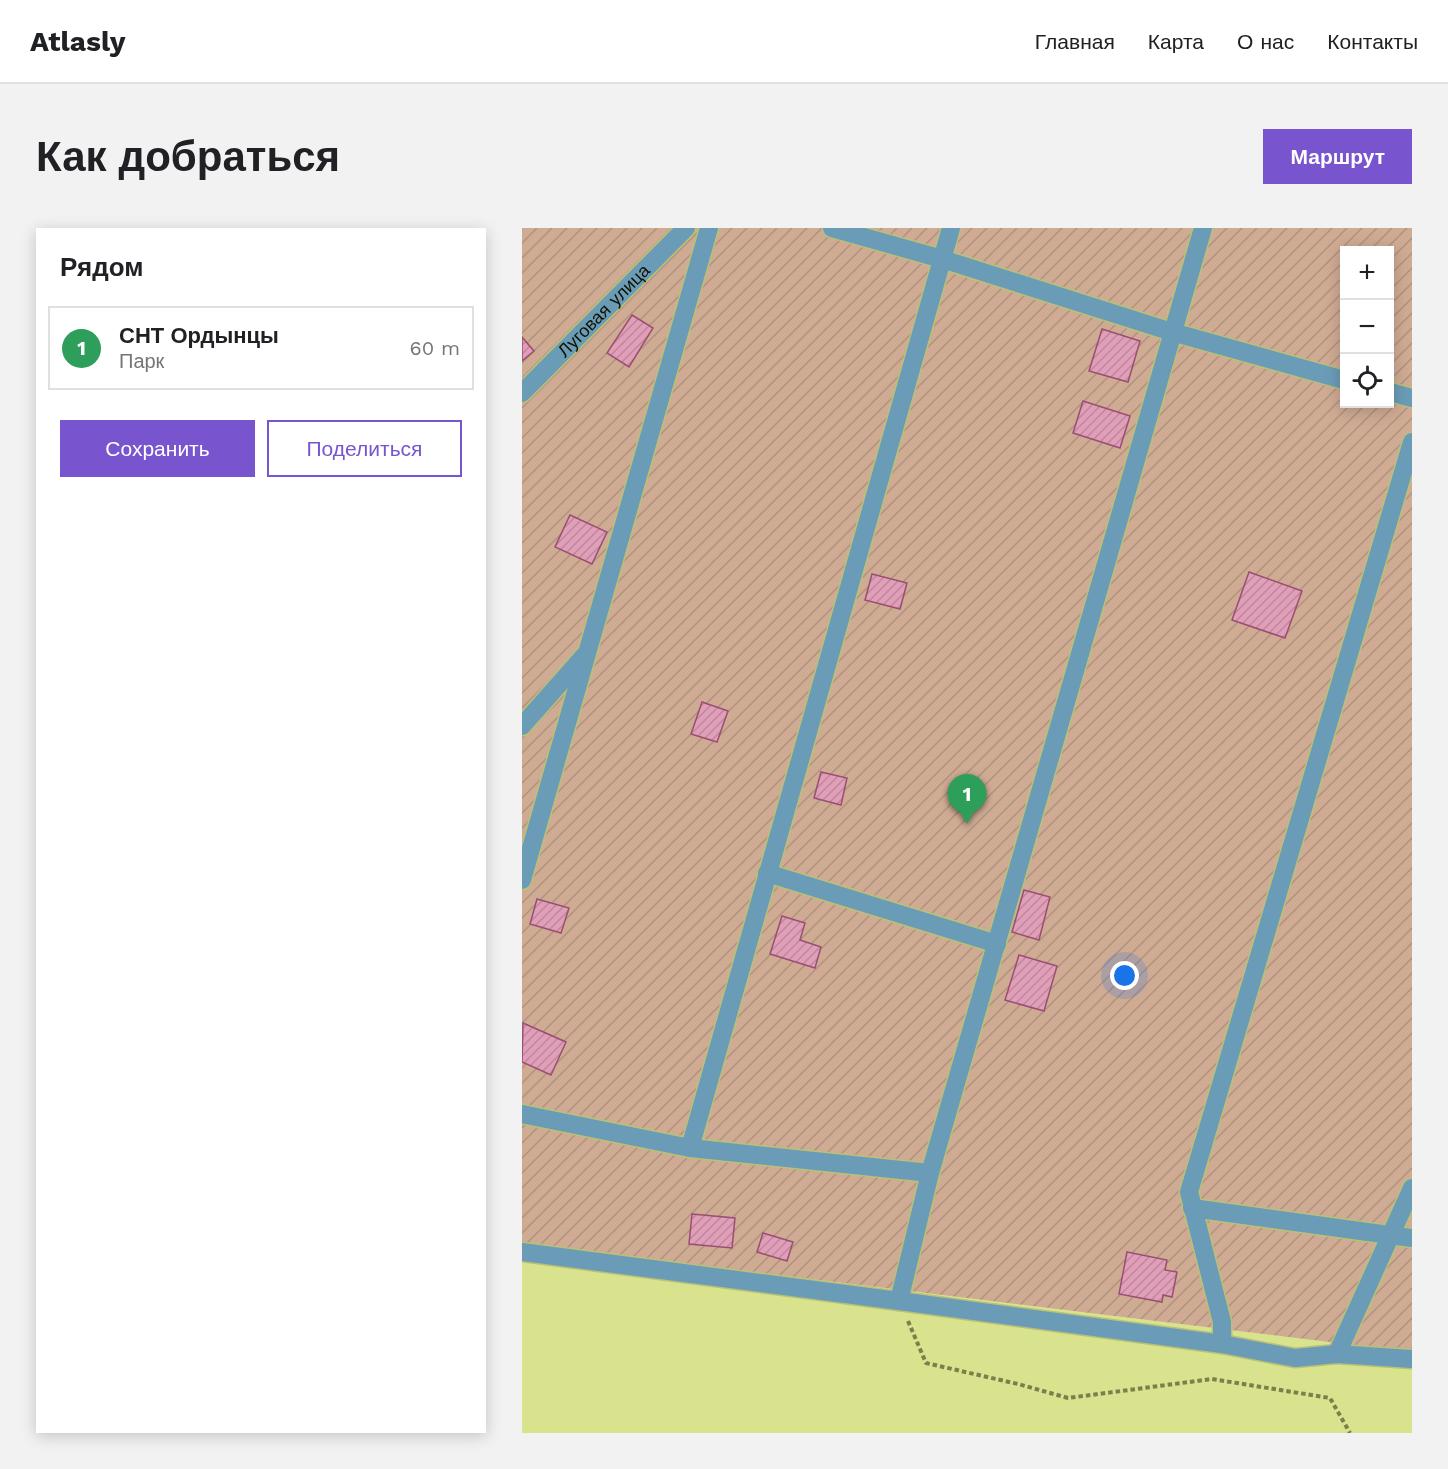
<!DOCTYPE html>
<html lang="ru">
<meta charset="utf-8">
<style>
body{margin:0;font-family:"Work Sans",sans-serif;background:#f2f2f2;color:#202124}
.controls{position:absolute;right:18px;top:18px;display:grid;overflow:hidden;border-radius:0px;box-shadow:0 3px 15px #0003}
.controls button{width:54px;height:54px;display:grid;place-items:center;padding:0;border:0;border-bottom:2px solid #e0e0e0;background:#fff;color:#202124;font:30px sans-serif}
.you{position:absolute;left:603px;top:748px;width:21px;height:21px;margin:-15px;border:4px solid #fff;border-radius:50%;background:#1a73e8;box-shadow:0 0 0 9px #1a73e833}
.badge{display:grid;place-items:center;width:39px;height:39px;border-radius:50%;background:#7854ce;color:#fff;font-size:20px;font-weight:700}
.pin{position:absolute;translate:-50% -50px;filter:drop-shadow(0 2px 3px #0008)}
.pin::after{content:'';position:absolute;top:32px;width:21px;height:18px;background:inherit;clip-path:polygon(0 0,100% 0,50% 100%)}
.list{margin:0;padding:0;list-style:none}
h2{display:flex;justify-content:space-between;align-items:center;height:78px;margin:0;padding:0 24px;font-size:26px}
h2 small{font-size:20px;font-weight:400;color:#757577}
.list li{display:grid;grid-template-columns:39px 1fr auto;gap:18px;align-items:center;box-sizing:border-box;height:84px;margin:0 12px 12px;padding:0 12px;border:2px solid #e0e0e0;border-radius:0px}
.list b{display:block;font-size:22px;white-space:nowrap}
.list p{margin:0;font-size:20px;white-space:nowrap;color:#757577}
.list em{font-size:20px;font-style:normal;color:#757577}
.actions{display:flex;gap:12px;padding:18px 24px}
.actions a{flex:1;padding:14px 0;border:2px solid #7854ce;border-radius:0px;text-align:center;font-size:21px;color:#7854ce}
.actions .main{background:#7854ce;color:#fff}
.icon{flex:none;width:33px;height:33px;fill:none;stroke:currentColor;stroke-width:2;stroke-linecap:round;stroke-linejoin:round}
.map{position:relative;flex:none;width:890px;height:1205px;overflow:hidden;border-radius:0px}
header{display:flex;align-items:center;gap:36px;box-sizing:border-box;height:84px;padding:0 30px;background:#fff;border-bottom:2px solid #e0e0e0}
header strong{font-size:28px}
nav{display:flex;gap:33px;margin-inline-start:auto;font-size:21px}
.intro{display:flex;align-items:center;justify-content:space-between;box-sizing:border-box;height:144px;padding:0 36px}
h1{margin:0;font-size:42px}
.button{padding:15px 27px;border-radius:0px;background:#7854ce;color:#fff;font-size:21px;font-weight:700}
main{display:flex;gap:36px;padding:0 36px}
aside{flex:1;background:#fff;border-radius:0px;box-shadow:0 3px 15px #0003}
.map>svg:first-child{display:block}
.garden{fill:url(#garden-furrows);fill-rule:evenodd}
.building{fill:url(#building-hatch);stroke:#9a4f71;stroke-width:1.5}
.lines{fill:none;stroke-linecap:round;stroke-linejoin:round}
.minor-casing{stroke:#b9c176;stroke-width:21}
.path{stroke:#7a804b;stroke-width:4;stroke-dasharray:4.5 3;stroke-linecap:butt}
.minor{stroke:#6b9cb7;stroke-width:18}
.labels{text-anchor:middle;stroke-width:5;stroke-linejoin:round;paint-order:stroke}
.street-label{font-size:18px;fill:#0f1100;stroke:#d9e28d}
</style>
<header>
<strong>Atlasly</strong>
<nav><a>Главная</a><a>Карта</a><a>О нас</a><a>Контакты</a></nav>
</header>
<div class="intro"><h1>Как добраться</h1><a class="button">Маршрут</a></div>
<main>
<aside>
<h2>Рядом<small></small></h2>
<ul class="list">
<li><span class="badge" style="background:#2e9e5b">1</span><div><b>СНТ Ордынцы</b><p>Парк</p></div><em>60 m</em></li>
</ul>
<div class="actions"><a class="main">Сохранить</a><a>Поделиться</a></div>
</aside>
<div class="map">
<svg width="890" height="1205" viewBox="0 0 890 1205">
<defs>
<pattern id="garden-furrows" width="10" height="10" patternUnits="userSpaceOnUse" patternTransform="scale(1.5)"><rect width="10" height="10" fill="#d0ab94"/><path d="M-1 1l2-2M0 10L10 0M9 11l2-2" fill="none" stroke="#b1927e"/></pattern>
<pattern id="building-hatch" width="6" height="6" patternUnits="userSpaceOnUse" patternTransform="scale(1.5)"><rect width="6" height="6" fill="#e09eb9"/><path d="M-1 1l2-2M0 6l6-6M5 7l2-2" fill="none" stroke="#bf879d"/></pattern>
</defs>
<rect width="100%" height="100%" fill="#d9e28d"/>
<!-- garden -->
<path class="garden" d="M0 0H890V1124L0 1016ZM822 22H868V176H822Z"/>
<!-- building -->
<path class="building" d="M110 87 131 100 107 139 85 125Z
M580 101 618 113 606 154 567 143Z
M0 109 12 123 0 133Z
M561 173 608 188 598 220 551 205Z
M48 287 85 304 70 336 33 319Z
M727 344 780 363 763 410 710 392Z
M350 346 385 355 378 381 343 372Z
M180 474 206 483 195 514 169 506Z
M299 544 325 550 319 577 292 570Z
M502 662 528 669 517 712 490 704Z
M15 671 47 680 39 705 8 696Z
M260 688 283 695 278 712 299 719 293 740 248 726Z
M497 727 535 738 522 783 483 772Z
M1 795 44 814 29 847 0 834Z
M170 986 213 990 210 1020 167 1016Z
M241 1005 271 1014 265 1033 235 1024Z
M605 1024 645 1032 643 1042 655 1044 650 1069 641 1067 640 1074 597 1066Z"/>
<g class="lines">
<defs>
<g id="minor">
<path d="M310 0 420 31 650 104 822 152"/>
<path d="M868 164 890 170"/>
<path id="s1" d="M0 165 164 0"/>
<path d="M0 498 62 428"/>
<path d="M245 645 475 716"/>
<path d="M0 652 187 0"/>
<path d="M0 886 168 920"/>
<path d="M408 945 168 920 429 0"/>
<path d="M670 980 890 1010"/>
<path d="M0 1024 377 1073 408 945 681 0"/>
<path d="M377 1073 700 1116 773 1130 815 1126 890 1131"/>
<path d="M700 1116V1094L667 964 890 214"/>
<path d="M815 1126 890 960"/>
</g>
</defs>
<!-- minor casing -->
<use href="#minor" class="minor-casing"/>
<!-- path -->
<path class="path" d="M386 1093 404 1135 496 1156 546 1170 690 1151 808 1170 828 1205"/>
<!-- minor -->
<use href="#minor" class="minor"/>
</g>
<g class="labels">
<!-- street labels -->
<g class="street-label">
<text dy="6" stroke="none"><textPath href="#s1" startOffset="116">Луговая улица</textPath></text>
</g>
</g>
</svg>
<div class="controls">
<button>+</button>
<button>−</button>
<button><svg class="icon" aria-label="locate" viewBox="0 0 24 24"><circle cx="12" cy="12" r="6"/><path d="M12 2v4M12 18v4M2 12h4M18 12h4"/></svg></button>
</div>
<div class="you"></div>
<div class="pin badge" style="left:445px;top:596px;background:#2e9e5b">1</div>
</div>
</main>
